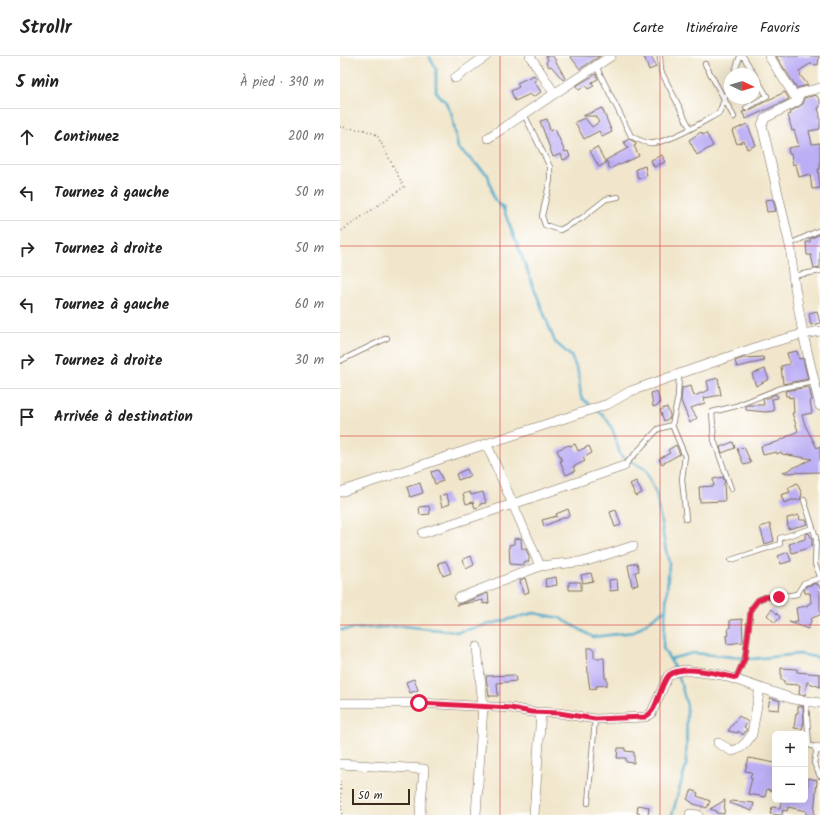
<!DOCTYPE html>
<html lang="fr">
<meta charset="utf-8">
<style>
body{margin:0;font-family:Kalam,sans-serif;background:#f2f2f2;color:#222}
.controls{position:absolute;right:12px;bottom:12px;display:grid;overflow:hidden;border-radius:6px;box-shadow:0 4px 16px #0002}
.controls button{width:36px;height:36px;display:grid;place-items:center;padding:0;border:0;border-bottom:1px solid #e0e0e0;background:#fff;color:#222;font:20px sans-serif}
.compass{position:absolute;left:384px;top:12px;width:36px;height:36px;border-radius:50%;background:#fff;box-shadow:0 4px 16px #0002;rotate:94deg}
.scale{position:absolute;left:12px;bottom:10px;width:58px;box-sizing:border-box;padding-left:4px;border:2px solid #3b2a1e;border-top:0;font-size:11px;line-height:14px;white-space:nowrap;color:#3b2a1e;-webkit-text-stroke:3px #fff;paint-order:stroke}
.stop{position:absolute;width:12px;height:12px;margin:-9px;border:3px solid #e11d48;border-radius:50%;background:#fff}
.stop.end{background:#e11d48;border-color:#fff;box-shadow:0 1px 4px #0008}
.list{margin:0;padding:0;list-style:none}
h2{display:flex;justify-content:space-between;align-items:center;height:52px;margin:0;padding:0 16px;font-size:17px}
h2 small{font-size:13px;font-weight:400;color:#767676}
.list li{display:grid;grid-template-columns:26px 1fr auto;gap:12px;align-items:center;box-sizing:border-box;height:56px;padding:0 16px;border-top:1px solid #e0e0e0}
.list b{display:block;font-size:15px;white-space:nowrap}
.list em{font-size:13px;font-style:normal;color:#767676}
.icon{flex:none;width:22px;height:22px;fill:none;stroke:currentColor;stroke-width:2;stroke-linecap:round;stroke-linejoin:round}
.map{position:relative;flex:none;width:480px;height:759px;overflow:hidden}
header{display:flex;align-items:center;gap:24px;box-sizing:border-box;height:56px;padding:0 20px;background:#fff;border-bottom:1px solid #e0e0e0}
header strong{font-size:19px}
nav{display:flex;gap:22px;margin-inline-start:auto;font-size:14px}
main{display:flex}
aside{flex:1;background:#fff}
.map>svg:first-child{display:block}
.lines{fill:none;stroke-linecap:round;stroke-linejoin:round}
.stream{stroke:#4baaca;stroke-width:2.5}
.building{fill:#bcaef4}
.service-casing{stroke:#7b6c5b;stroke-width:6}
.minor-casing{stroke:#7b6c5b;stroke-width:10}
.path{stroke:#7b6c5b;stroke-width:1.5;stroke-dasharray:1 3;stroke-linecap:butt}
.service{stroke:#fff;stroke-width:4.5}
.minor{stroke:#fff;stroke-width:9}
.route{stroke:#e11d48;stroke-width:5}
.grid{fill:none;stroke:#d62828;stroke-width:1;stroke-opacity:0.55}
</style>
<header>
<strong>Strollr</strong>
<nav><a>Carte</a><a>Itinéraire</a><a>Favoris</a></nav>
</header>
<main>
<aside>
<h2>5 min<small>À pied · 390 m</small></h2>
<ul class="list">
<li><svg class="icon" aria-label="ahead" viewBox="0 0 24 24"><path d="M12 20V5M6 11l6-6 6 6"/></svg><div><b>Continuez</b></div><em>200 m</em></li>
<li><svg class="icon" aria-label="left" viewBox="0 0 24 24"><path d="M17 20v-9H6M10 6l-5 5 5 5"/></svg><div><b>Tournez à gauche</b></div><em>50 m</em></li>
<li><svg class="icon" aria-label="right" viewBox="0 0 24 24"><path d="M7 20v-9h11M14 6l5 5-5 5"/></svg><div><b>Tournez à droite</b></div><em>50 m</em></li>
<li><svg class="icon" aria-label="left" viewBox="0 0 24 24"><path d="M17 20v-9H6M10 6l-5 5 5 5"/></svg><div><b>Tournez à gauche</b></div><em>60 m</em></li>
<li><svg class="icon" aria-label="right" viewBox="0 0 24 24"><path d="M7 20v-9h11M14 6l5 5-5 5"/></svg><div><b>Tournez à droite</b></div><em>30 m</em></li>
<li><svg class="icon" aria-label="arrive" viewBox="0 0 24 24"><path d="M6 21V4h12l-3 4 3 4H6"/></svg><div><b>Arrivée à destination</b></div></li>
</ul>
</aside>
<div class="map">
<svg width="480" height="759" viewBox="0 0 480 759">
<rect width="100%" height="100%" fill="#fff"/>
<filter id="ink" filterUnits="userSpaceOnUse"><feTurbulence type="fractalNoise" baseFrequency=".025" numOctaves="2"/><feDisplacementMap in="SourceGraphic" scale="8" xChannelSelector="R" yChannelSelector="G"/><feConvolveMatrix kernelMatrix="1 2 1 2 8 2 1 2 1" color-interpolation-filters="sRGB"/></filter>
<filter id="wash" filterUnits="userSpaceOnUse"><feTurbulence type="fractalNoise" baseFrequency=".012" numOctaves="4" result="noise"/><feDisplacementMap in="SourceGraphic" scale="16" xChannelSelector="R" yChannelSelector="G"/><feGaussianBlur stdDeviation="0.9" result="paint"/><feColorMatrix in="noise" values="0 0 0 0 0 0 0 0 0 0 0 0 0 0 0 0 0 1.4 0 .05"/><feComposite in="paint" operator="in"/></filter>
<g filter="url(#wash)">
<rect width="100%" height="100%" fill="#f1e6cb"/>
<g class="lines">
<!-- stream -->
<path class="stream" d="M89 0 96 13V36L105 45 112 59 118 92 148 119 154 143 163 152 215 286 231 300 238 316 241 341 252 351
M258 355C272 364 276 383 280 399L305 413 316 437 325 490 329 507 323 592 338 617 347 650 346 710 332 759
M1 574 63 570 118 576 194 557 220 562 253 581 294 576 326 553
M330 603 353 597 412 603 459 598 480 602"/>
</g>
<g id="blocks">
<!-- building -->
<path class="building" d="M206 0H213L225 22 223 24 211 10 209 11 206 6 208 4Z
M230 0H260L240 13Z
M304 0H311L316 11 309 14Z
M436 0H479L478 9 470 8 459 15 461 19H460L468 29 457 32Z
M256 18 258 23 252 26 254 30 248 33 246 29 239 34 236 30Z
M194 19 197 24 194 25 201 36 193 41 190 38 175 45 171 35 179 31 177 27Z
M445 36 449 43 406 63 402 56 408 55 428 44Z
M476 39 480 44V51L478 52 480 59V73L469 75 472 88 480 87V113H478L480 132 472 133 470 118 459 121 456 108 453 109 451 98H449L448 92 459 90 454 74 452 75 448 59 451 58 450 56 463 48 464 42Z
M262 52 272 76 262 81 259 75 244 83 235 66 245 62 252 71 259 66 255 60H243Z
M207 63 210 75 215 73 225 96 228 95 230 101 223 104 221 98 213 101 200 65Z
M407 68 416 89 407 93 404 85 397 88 392 75Z
M361 76 363 79 366 77 373 90 357 99 349 84Z
M289 83 295 86 296 89 294 90 299 100 280 109 279 108 270 113 266 104 288 92 284 86Z
M257 91 266 107 259 111 250 95Z
M322 99 325 106 314 111 311 104Z
M305 110 307 120 298 123 296 113Z
M433 143 436 155 427 156 425 144Z
M480 178V211L474 212 471 199H467L466 186H470V183Z
M477 255 480 267 471 269 469 257Z
M457 295 459 303 463 302 468 323 443 328 441 310 450 308 447 297Z
M423 301 424 305 397 311 395 305 403 302Z
M425 313 429 323 416 330 412 318Z
M378 322 381 339 364 342 365 347 351 352 357 362 350 367 341 345 342 331 343 332 351 330 354 340 369 334 367 325Z
M469 331 472 344 470 345 472 357 462 359 465 369 477 392 480 390V416L442 417 472 403 442 398 441 396 437 398 436 396 423 399 421 390 437 386 458 375 452 357H454L453 341 449 342V340H446L445 335Z
M317 335 320 348 313 351 311 337Z
M436 338 438 342 432 343 434 355 425 356 406 354V350L409 349H424L423 343 431 341V340Z
M327 351 330 359V362L324 365 320 354Z
M393 386 395 392 382 397 380 391Z
M235 388 238 395 249 390 252 397 243 402 245 405 233 411 235 415 226 419 220 405H222L217 394 229 389 230 390Z
M336 389 340 398 322 408 319 403 330 397 328 394Z
M404 391 411 407 404 409 397 393Z
M127 413 130 420 118 424 116 418Z
M98 414 103 425 95 428 91 416Z
M383 421 385 427H384L385 445 360 446 359 431 374 430 373 423Z
M296 425 302 437 296 440 290 428Z
M80 427 83 437 70 441 67 431Z
M457 427 462 438 460 444H452L444 447 441 439 450 436 448 432Z
M130 436 131 439 143 436 146 447 140 448V450L135 452 133 446 126 448 123 438Z
M106 438 110 448 102 451 99 440Z
M89 450 90 458 80 459 79 451Z
M228 453 230 459 204 470 202 464 217 460 216 458Z
M276 454 281 469 275 471 270 456Z
M459 459 460 464H466L468 468 448 473 447 462Z
M430 468 434 485 425 488 420 471Z
M469 477 472 483V489L465 493 452 497 449 488 465 483V478Z
M181 482 182 493H186L189 501V506H184V509L170 508 169 489 174 488V483Z
M448 496 451 505 441 508 438 500Z
M131 500 134 509 126 513 123 503Z
M106 505 111 517 103 520 98 507Z
M297 507 299 515 295 516 298 529 292 530 288 509Z
M251 517 253 525 243 527 241 519Z
M216 521 217 529 206 531 205 523Z
M185 522 189 536 183 538 180 524Z
M277 523 278 534 270 535 269 524Z
M229 526H241V534H229Z
M477 527V529H479L480 536V559L472 562 468 573 449 566 458 565 456 552 467 550V549L471 547 470 537H465L464 533 466 530Z
M148 537 149 547 143 548V544L117 549V548H121Z
M432 553 440 561 435 567 427 559Z
M402 563 403 586 387 588 386 580 389 579 388 572H390V564Z
M247 592H254V602H264L265 622H267V629L256 630 257 632 250 633 248 620Z
M441 612 457 613V616L480 618V631L467 626 465 639 459 638 460 629 444 628V624H441Z
M175 619 176 625 157 627 158 640H149L146 620Z
M74 623 78 634 70 637 66 626Z
M430 642 440 645 439 654 428 653Z
M458 650H463L464 665 462 673 454 672 456 657H458Z
M399 660 408 666 404 671 407 673 403 679 398 675V677L388 675Z
M278 692H285V695L294 696V707L286 706V702H277Z
M409 702 435 707V736L427 733 425 741 408 738 412 722 410 721 412 716 405 715Z
M468 722 477 724 474 759H466V755L448 751 447 755 443 754 442 759 430 758 432 751 440 752 441 744H467Z
M352 734 358 737 357 740 370 745 367 752 354 748 347 743Z
M385 744 384 758 376 757 377 755 370 753Z
M391 745 414 747 412 755 390 747Z
M298 749 309 751 308 759 297 757Z"/>
</g>
</g>
<g filter="url(#ink)">
<use href="#blocks" fill-opacity="0" stroke="#7b6c5b" stroke-width="1"/>
<g class="lines">
<defs>
<path id="service" d="M320 0 321 15 350 72
M403 0 414 18
M365 8 394 61
M256 10 291 80C298 84 306 88 314 87 334 84 361 67 379 57L390 29
M394 18 400 0
M406 52 427 40 414 18
M184 58 210 111V124L202 160 205 169 220 174 242 162 266 143 278 141
M450 188 480 174
M453 220 480 215
M0 305 47 282
M332 369 345 400 342 423 346 463
M284 410 318 373 332 369 338 341 339 318
M391 433 374 384 372 356 396 350 441 332 474 326
M464 444 473 472
M391 504 440 488V482L473 472 476 482 475 508 480 520
M396 622 405 602 411 553 418 544 425 541H439L457 538 464 527 480 522
M466 646 469 689 477 692 474 707 480 720
M248 747 255 663"/>
<path id="minor" d="M190 0 214 37
M429 0 454 39 458 41
M115 22 146 0
M480 32 460 37 458 41V45L425 62 422 69 451 194 453 220 463 278 480 350
M148 82 271 0
M147 389 200 510
M0 436 268 348 291 335 339 318 426 288 463 278 480 275
M83 477 173 448 284 410
M119 542 200 510 247 505 293 490
M0 647H79L171 652 191 656 219 657 255 663 305 661 311 658 328 620 335 616 344 614 382 619 453 643 480 647
M378 687 392 695C402 693 407 686 412 678L420 632
M477 692 480 693
M0 708 84 713 80 759
M350 758 358 759
M136 759 143 650 137 591
M194 759 201 656"/>
</defs>
<!-- service casing -->
<use href="#service" class="service-casing"/>
<!-- minor casing -->
<use href="#minor" class="minor-casing"/>
<!-- path -->
<path class="path" d="M0 71 25 74 37 79 64 131 0 176
M0 725 2 757 1 759"/>
<!-- service -->
<use href="#service" class="service"/>
<!-- minor -->
<use href="#minor" class="minor"/>
</g>
</g>
<g class="lines" filter="url(#ink)">
<!-- route -->
<path class="route" d="M79 647 171 652 191 656 219 657 255 663 305 661C313 657 315 650 318 642 321 635 324 624 329 619 343 608 380 618 396 622L405 602 411 553 418 544 425 541H439"/>
</g>
<!-- grid -->
<path class="grid" d="M160 0V759M320 0V759M0 190H480M0 380H480M0 569H480"/>
</svg>
<div class="controls">
<button>+</button>
<button>−</button>
</div>
<svg class="compass" viewBox="-18 -18 36 36"><path d="M0-13l5 13h-10z" fill="#e53935"/><path d="M0 13l5-13h-10z" fill="#767676"/></svg>
<div class="scale">50 m</div>
<div class="stop" style="left:79px;top:647px"></div>
<div class="stop end" style="left:439px;top:541px"></div>
</div>
</main>
